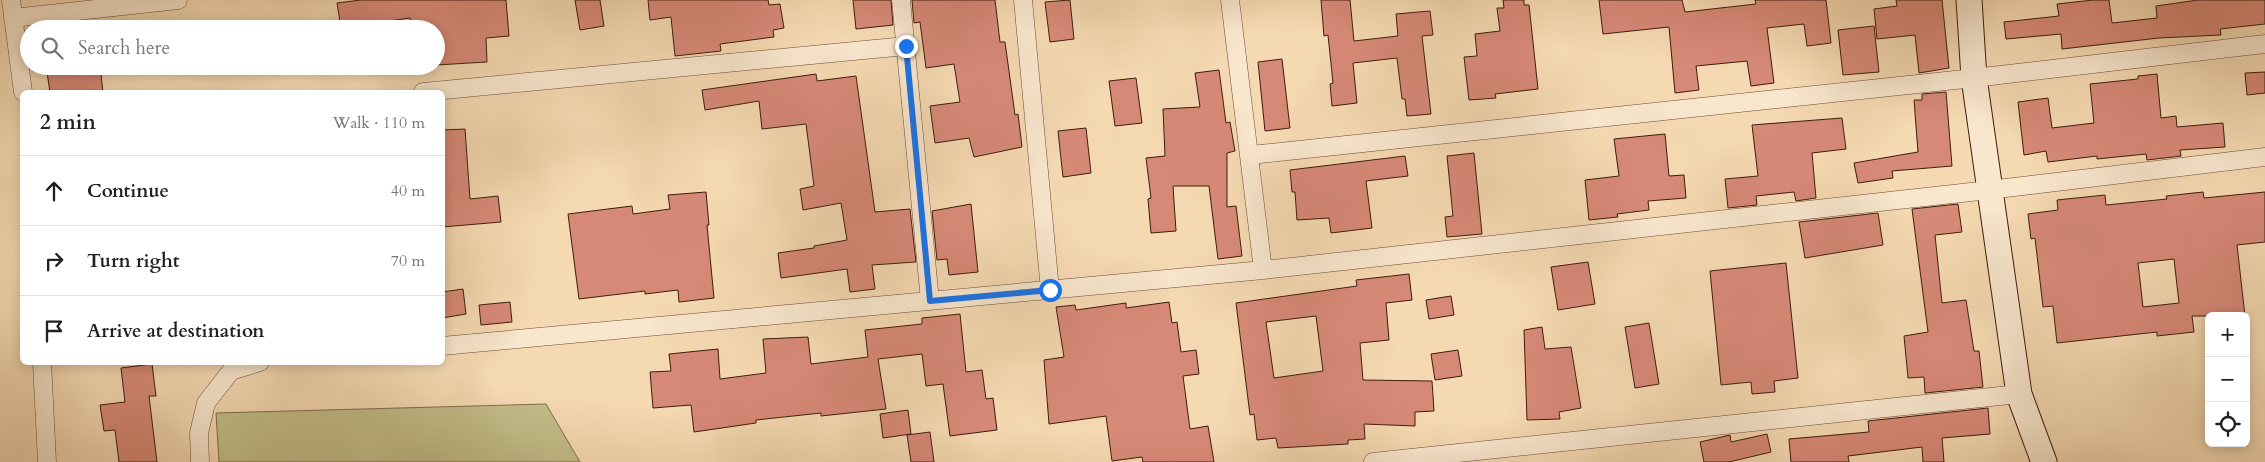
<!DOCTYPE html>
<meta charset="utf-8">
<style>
body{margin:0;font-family:Cardo,serif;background:#f2f2f2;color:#202124}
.controls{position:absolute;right:15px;bottom:15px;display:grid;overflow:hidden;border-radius:8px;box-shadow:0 2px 12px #0003}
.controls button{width:45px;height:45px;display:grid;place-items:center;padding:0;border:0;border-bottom:1px solid #e0e0e0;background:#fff;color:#202124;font:25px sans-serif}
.stop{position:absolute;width:15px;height:15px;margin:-11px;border:4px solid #1a73e8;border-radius:50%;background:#fff}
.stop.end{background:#1a73e8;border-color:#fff;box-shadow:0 1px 5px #0008}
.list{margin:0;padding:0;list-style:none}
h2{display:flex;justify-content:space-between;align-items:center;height:65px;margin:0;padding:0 20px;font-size:21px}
h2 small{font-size:16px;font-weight:400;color:#757577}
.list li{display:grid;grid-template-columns:32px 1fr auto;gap:15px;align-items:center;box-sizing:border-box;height:70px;padding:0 20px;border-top:1px solid #e0e0e0}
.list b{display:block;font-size:19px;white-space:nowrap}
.list em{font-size:16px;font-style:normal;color:#757577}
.icon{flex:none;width:28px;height:28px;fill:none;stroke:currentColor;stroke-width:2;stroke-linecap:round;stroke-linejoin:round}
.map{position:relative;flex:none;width:2265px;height:462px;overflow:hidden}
.search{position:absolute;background:#fff;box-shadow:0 2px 12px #0003;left:20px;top:20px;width:425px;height:55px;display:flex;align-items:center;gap:12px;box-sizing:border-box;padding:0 18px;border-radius:28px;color:#757577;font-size:19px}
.panel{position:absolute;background:#fff;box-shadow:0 2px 12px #0003;left:20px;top:90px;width:425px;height:275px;border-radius:8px}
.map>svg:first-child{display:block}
.green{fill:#c2bd88;stroke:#806c4a}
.building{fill:#d78978;stroke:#3f1c0d;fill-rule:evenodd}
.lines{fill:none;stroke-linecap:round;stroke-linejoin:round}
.minor-casing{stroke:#6c4b36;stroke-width:19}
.secondary-casing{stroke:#3f1c0d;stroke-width:27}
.minor{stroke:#f8e6cd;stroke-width:18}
.secondary{stroke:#f8e6cd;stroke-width:25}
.route{stroke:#1a73e8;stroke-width:6}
</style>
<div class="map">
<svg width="2265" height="462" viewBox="0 0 2265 462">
<rect width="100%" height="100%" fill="#f5d9b2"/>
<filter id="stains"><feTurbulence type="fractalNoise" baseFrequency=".004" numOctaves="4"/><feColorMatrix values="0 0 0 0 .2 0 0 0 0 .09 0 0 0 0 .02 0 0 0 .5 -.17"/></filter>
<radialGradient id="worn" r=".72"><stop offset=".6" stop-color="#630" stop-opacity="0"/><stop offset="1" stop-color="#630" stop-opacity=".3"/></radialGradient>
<!-- green -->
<path class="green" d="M546 404 580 462H219L216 413Z"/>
<!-- building -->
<path class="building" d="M361 0H506L509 36 486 38 487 62 436 65V29H411L410 18 341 28 337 3Z
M575 0H600L604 26 580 30Z
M648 0H768L769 5 780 4 784 28 773 30 774 37 720 44 721 51 675 56 671 17 650 20Z
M853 0H891L893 25 856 29Z
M912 0H995L1000 42H1005L1015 115 1018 114 1022 147 974 157 969 138 935 143 930 106 960 102 954 64 926 68 920 22 914 23Z
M1070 0 1074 39 1050 42 1045 2Z
M1321 0H1350L1354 41 1398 36 1396 14 1430 11 1433 35 1422 36 1431 114 1407 116 1405 99H1402L1397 58 1353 63 1357 103 1332 106 1330 84 1333 83 1328 35 1324 36Z
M1503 0H1524V5H1529L1538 89 1495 94 1496 98 1469 100 1464 57 1477 56 1475 34 1500 31 1497 8H1504Z
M1599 0H1682L1685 12 1756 4 1755 0H1826L1831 43 1807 46 1804 24 1767 28 1774 83 1751 86 1747 61 1696 66 1699 90 1675 93 1669 27 1603 34Z
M1896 0H1942L1949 68 1919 73 1915 35 1877 39 1874 9 1897 6Z
M2093 0H2109L2112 23 2157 18 2156 6 2198 0H2265V24L2220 29 2221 35 2159 38 2062 49 2061 34 2006 39 2004 22 2059 16 2057 4Z
M1874 26 1879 72 1843 75 1838 30Z
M1282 59 1290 128 1265 131 1258 62Z
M46 66H100L103 92H50Z
M1219 70 1226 123 1230 122 1235 151 1227 153V207L1236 206 1242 256 1218 259 1209 186H1173L1176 231 1151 233 1148 199 1151 198 1146 158 1165 156 1163 109 1200 107 1195 73Z
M2265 72V93L2247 95 2245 73Z
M816 74 817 81 856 76 875 212 910 209 916 262 872 265 875 289 850 292 847 269 781 278 778 253 814 248V246L847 240 841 203 803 210 800 189 814 186 806 124 762 129 759 101 705 110 702 90Z
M2157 74 2161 118 2176 116 2177 127 2223 123 2225 147 2180 150 2181 156 2147 160 2146 154 2097 159V156L2048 162 2046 151 2024 155 2018 102 2048 98 2052 128 2094 123 2090 84 2138 79V76Z
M1136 78 1142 123 1115 126 1109 81Z
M1946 92 1952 166 1892 171 1893 178 1858 183 1854 163 1918 152 1914 100H1922V94Z
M1842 118 1846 149 1812 153 1816 198 1796 201 1794 192 1756 196 1757 205 1728 208 1725 179 1758 176 1752 125Z
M1086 128 1091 173 1063 177 1058 131Z
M465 129 470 199 498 196 501 222 442 227V130Z
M1665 134 1669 176 1684 175 1686 198 1648 201 1649 210 1617 214 1618 217 1589 220 1585 180 1619 176 1614 139Z
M1474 153 1482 234 1447 237 1445 217 1453 216 1447 156Z
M1405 156 1408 176 1366 181 1372 228 1331 233 1329 218 1297 220 1295 192H1292L1290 170Z
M706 192 709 225H707L714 298 679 302 678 290 645 294V291L579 299 568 214 632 206 633 214 670 209 668 195Z
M2203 192 2204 198 2265 192V242L2237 245 2245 316H2192L2194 332 2157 336V332L2057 343 2053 306 2043 307 2035 238 2031 239 2028 214 2058 210 2057 200 2105 195 2106 205 2167 199 2166 196ZM2174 259 2179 303 2143 307 2138 263Z
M971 204 978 272 949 275 947 259 937 260 932 211Z
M1958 204 1962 232 1935 235 1942 303 1966 300 1974 351H1979L1983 387 1925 393 1924 377 1908 378 1904 336 1928 332 1912 209Z
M1878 213 1883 245 1805 258 1799 222Z
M1588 262 1595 304 1558 310 1551 267Z
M1786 263 1798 378 1774 381 1775 392 1752 394 1751 382 1721 385 1710 271Z
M1409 274 1412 300 1386 303 1389 340 1360 343 1363 380 1432 381 1434 411 1415 412V426L1364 424 1365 439 1348 440V444L1278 448 1276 438 1257 440 1254 414 1250 415 1236 303 1357 286 1356 280ZM1316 316 1323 371 1274 378 1266 322Z
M463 289 466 314 442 318V292Z
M1451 296 1454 315 1429 319 1426 300Z
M510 302 512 322 481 325 479 305Z
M1169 302 1172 323 1177 322 1181 352 1196 350 1199 374 1183 376 1190 429 1208 426 1214 462H1143L1142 457 1112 461 1106 416 1049 424 1044 360 1064 357 1056 307 1075 305 1076 310 1126 303V308Z
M960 314 966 372 982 370 986 399 993 398 997 430 950 436 943 384 926 386 922 354 878 359 886 409 821 416V413L756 420V423L694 432 691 405 653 408 650 372 671 371 669 354 718 349 720 379 766 373 763 339 808 337 811 364 868 357 865 330 922 324V318Z
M1649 323 1659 384 1635 388 1625 327Z
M1542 327 1545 349 1571 347 1581 408 1559 412 1560 419 1527 420 1524 330Z
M1458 350 1462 376 1435 380 1431 354Z
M152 364 156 396H149L157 462H119L115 430 104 431 100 405 125 402 121 368Z
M1988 408 1990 434 1942 438 1944 462H1923L1922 447 1848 456 1849 462H1791L1789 439 1869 432 1868 421Z
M908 410 911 434 883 438 880 414Z
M930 432 934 462H911L907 435Z
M1767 434 1771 452 1729 462H1704L1700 442 1730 435 1731 442Z"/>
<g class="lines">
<defs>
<path id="minor" d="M11 0 23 92
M901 0 930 301
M1023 0 1050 290
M1230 0 1263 270
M13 18 178 0
M423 92 906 46
M1251 155 1974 78 2265 44
M442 346 1263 270 1989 190 2265 157
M42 362 47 462
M200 462 199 433 206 403 231 371 260 362
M1373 462 2019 394"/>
<path id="secondary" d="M1969 0 1974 78 2019 394 2044 462"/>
</defs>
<!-- minor casing -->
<use href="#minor" class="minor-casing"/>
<!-- secondary casing -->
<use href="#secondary" class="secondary-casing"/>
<!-- minor -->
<use href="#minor" class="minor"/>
<!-- secondary -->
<use href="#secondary" class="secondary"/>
</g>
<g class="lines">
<!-- route -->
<path class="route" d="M906 46 930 301 1050 290"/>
</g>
<rect width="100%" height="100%" filter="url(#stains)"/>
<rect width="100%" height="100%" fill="url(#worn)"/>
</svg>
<div class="controls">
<button>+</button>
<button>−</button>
<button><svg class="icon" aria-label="locate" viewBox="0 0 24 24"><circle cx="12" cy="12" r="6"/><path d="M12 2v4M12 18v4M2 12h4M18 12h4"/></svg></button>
</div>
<div class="stop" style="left:1050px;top:290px"></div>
<div class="stop end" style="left:906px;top:46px"></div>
<div class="search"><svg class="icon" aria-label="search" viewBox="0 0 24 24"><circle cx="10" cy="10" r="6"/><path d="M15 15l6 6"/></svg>Search here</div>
<section class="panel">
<h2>2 min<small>Walk · 110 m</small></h2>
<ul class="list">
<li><svg class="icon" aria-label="ahead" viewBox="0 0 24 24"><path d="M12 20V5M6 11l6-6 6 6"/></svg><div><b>Continue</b></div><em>40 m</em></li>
<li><svg class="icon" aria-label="right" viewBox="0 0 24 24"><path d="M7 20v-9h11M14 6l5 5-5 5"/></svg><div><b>Turn right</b></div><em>70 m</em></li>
<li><svg class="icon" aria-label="arrive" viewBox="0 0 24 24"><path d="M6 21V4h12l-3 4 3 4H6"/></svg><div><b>Arrive at destination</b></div></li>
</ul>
</section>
</div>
